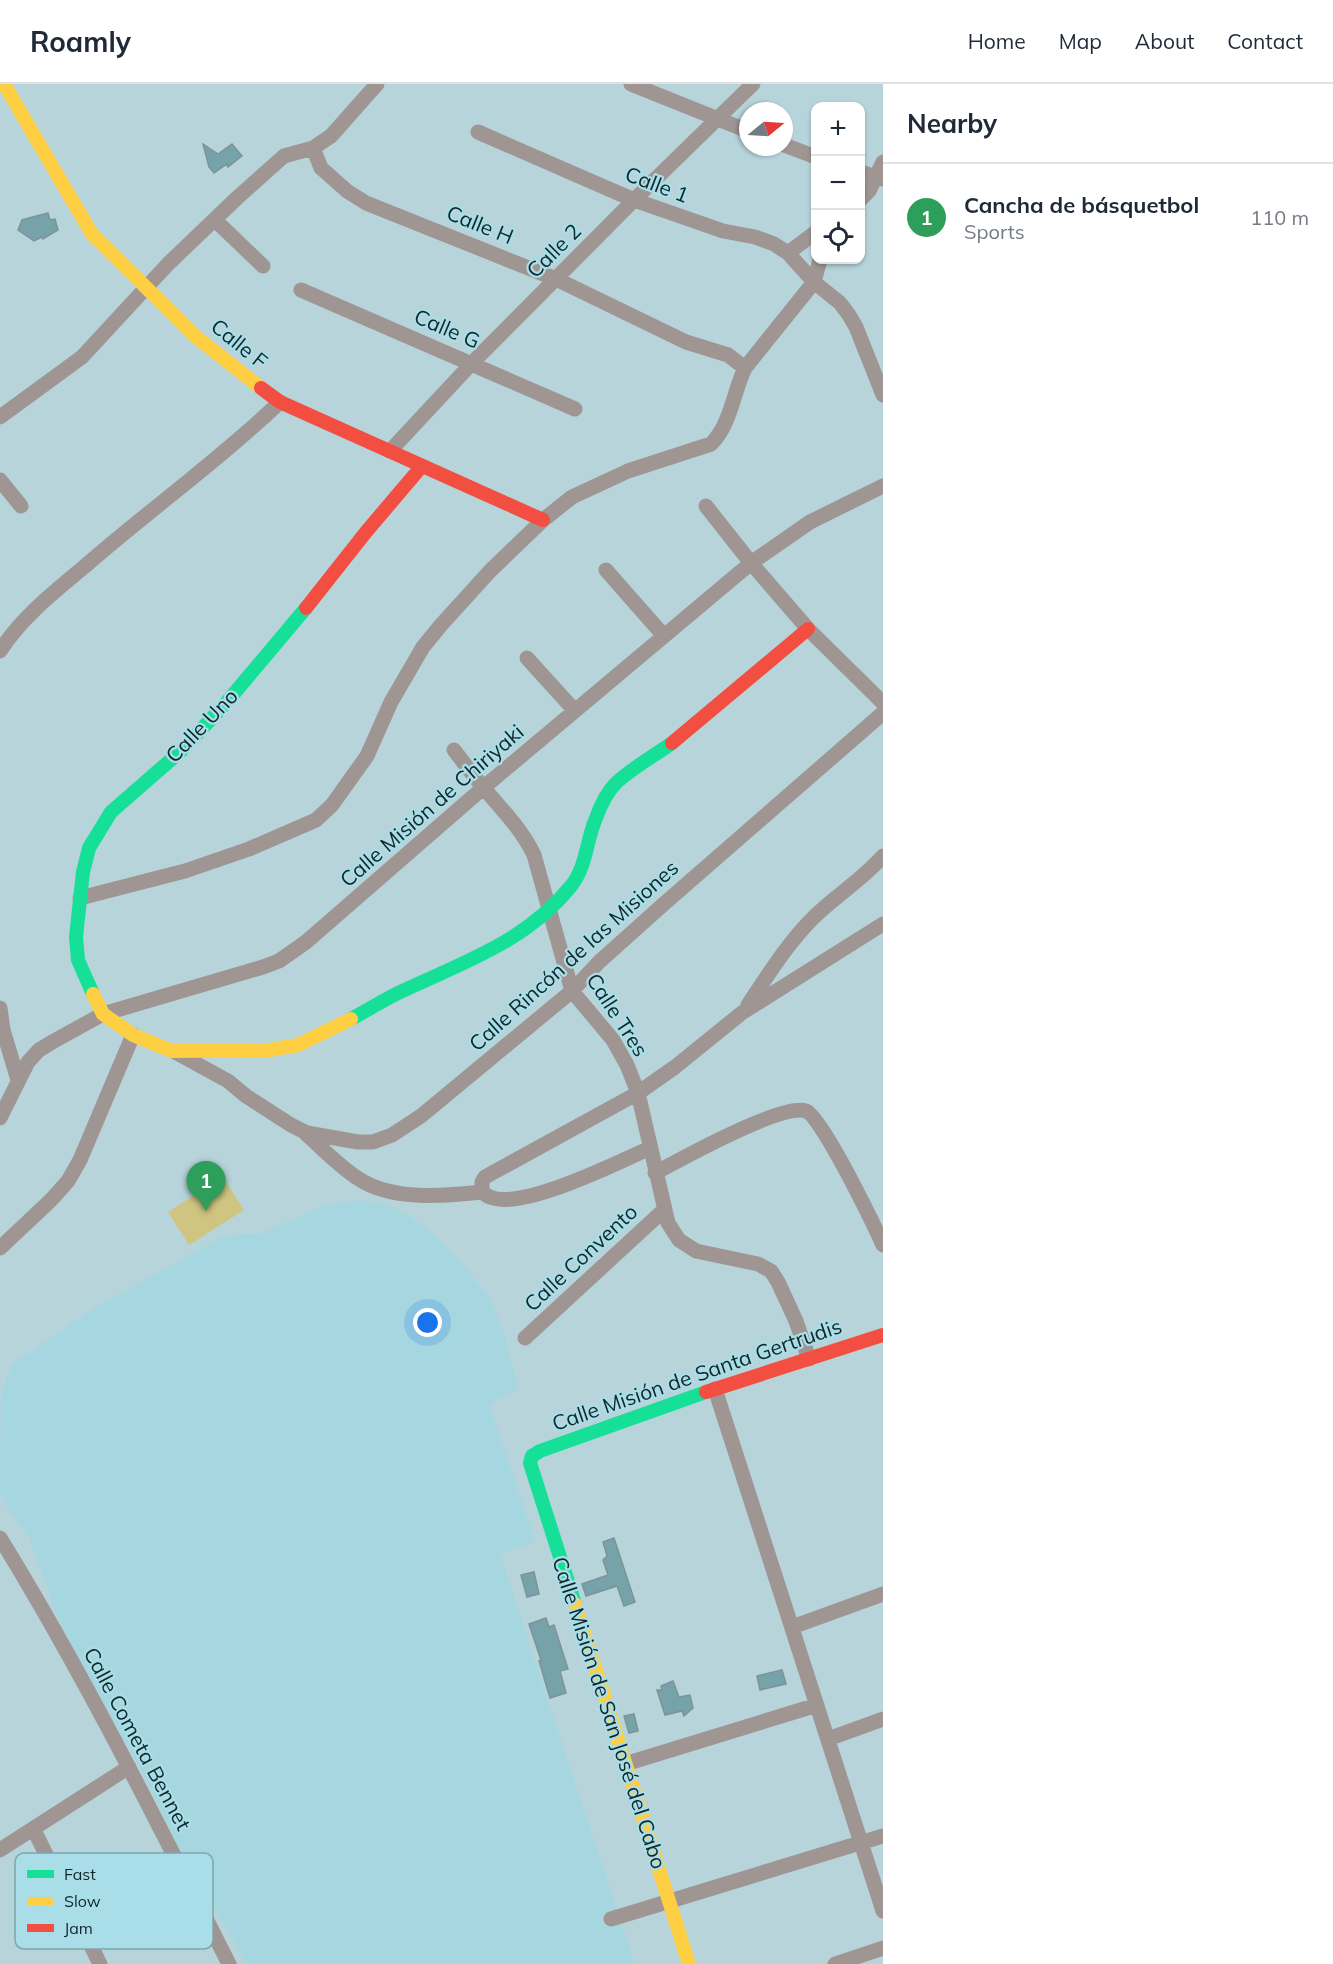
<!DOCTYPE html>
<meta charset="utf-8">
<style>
body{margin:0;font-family:Mulish,sans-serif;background:#f6f6f7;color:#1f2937}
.controls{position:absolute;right:18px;top:18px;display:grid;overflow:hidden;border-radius:12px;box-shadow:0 2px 4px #0004}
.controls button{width:54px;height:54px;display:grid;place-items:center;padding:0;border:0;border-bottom:2px solid #e0e1e3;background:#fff;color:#1f2937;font:30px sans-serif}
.compass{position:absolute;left:739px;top:18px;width:54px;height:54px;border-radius:50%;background:#fff;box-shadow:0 2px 4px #0004;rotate:72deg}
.you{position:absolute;left:428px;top:1239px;width:21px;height:21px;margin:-15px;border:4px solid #fff;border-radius:50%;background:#1a73e8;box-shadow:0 0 0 9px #1a73e833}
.badge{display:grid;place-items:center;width:39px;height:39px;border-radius:50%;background:#4b6468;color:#fff;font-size:20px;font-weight:700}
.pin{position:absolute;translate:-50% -50px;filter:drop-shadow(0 2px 3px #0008)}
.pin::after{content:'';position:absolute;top:32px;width:21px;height:18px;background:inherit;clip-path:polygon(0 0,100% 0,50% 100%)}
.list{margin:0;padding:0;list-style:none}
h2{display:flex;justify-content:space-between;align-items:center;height:78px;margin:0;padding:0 24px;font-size:26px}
h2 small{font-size:20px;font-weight:400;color:#747a83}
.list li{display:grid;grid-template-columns:39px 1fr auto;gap:18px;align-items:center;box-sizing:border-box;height:108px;padding:0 24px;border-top:2px solid #e0e1e3}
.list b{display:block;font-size:22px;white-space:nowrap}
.list p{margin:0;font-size:20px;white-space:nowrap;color:#747a83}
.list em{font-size:20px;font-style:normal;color:#747a83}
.icon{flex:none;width:33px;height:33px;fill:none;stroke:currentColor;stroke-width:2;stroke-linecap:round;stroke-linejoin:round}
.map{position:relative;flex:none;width:883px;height:1880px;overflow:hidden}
header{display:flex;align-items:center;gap:36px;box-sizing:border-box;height:84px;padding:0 30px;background:#fff;border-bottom:2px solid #e0e1e3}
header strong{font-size:28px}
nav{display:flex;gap:33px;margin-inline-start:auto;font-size:21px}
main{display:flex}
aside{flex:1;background:#fff}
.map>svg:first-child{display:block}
.built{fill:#a6d7e0}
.green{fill:#cfc581}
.building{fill:#76a3aa;stroke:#7d9398;stroke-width:1.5}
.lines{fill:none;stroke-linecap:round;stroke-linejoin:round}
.street{stroke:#9f9694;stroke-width:15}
.fast{stroke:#16e098;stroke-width:14}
.slow{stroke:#ffcf43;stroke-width:14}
.jam{stroke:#f24e42;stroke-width:14}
.labels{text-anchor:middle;stroke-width:4.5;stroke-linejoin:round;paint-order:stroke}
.street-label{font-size:21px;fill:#11272a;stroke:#a9dee8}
.key{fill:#a9dee8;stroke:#7ba7af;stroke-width:1.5}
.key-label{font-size:16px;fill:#11272a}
</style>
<header>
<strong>Roamly</strong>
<nav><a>Home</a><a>Map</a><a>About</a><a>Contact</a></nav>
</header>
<main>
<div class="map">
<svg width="883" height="1880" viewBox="0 0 883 1880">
<rect width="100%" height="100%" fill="#b7d4da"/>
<!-- built -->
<path class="built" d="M347 1117H367L389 1121 411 1133 435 1152 459 1177 486 1208 494 1223 504 1250 519 1305 503 1312 490 1322 535 1457 500 1470 635 1880H247L176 1758 136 1676 80 1579 59 1536 29 1453 9 1427 0 1409 1 1310 12 1280 96 1223 220 1154 242 1150H261L319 1123Z"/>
<!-- green -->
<path class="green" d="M223 1093 244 1126 189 1161 168 1128Z"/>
<!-- building -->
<path class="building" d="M203 60 218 70 232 60 242 72 228 83 227 80 214 89 209 83Z
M48 129 50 136 55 135 58 146 43 155 42 153 34 157 18 146 22 136Z
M614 1454 635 1518 624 1522 617 1502 586 1512 582 1500 608 1491 603 1476 607 1472 603 1458Z
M534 1488 539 1510 527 1513 521 1491Z
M546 1534 549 1543 554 1541 568 1585 560 1587 566 1609 550 1614 539 1577 541 1576 529 1540Z
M782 1586 786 1600 760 1606 757 1592Z
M673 1597 679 1613 690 1611 693 1624 684 1632 682 1627 665 1631 657 1606H662L661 1602Z
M634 1630 638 1647 629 1649 624 1632Z"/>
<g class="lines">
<!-- street -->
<path class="street" d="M631 0 748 47
M478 48 634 116 723 147 755 153 774 160 788 169 814 198 840 219 849 231 856 243 883 311
M784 61 816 73
M313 64 321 84 347 107 366 119 556 195 686 258 728 271 745 284
M860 88 883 95
M860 116 869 107 883 78
M215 136 263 182
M788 169 816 148
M301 206 575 325
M0 333 82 273 168 180 238 113 284 72 313 64 331 52 377 0
M390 367 472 279 634 116 753 0
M0 396 21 422
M706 422 751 479 808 545 883 619
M606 486 664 552
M0 567C21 534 54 508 84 483 148 427 218 377 280 318
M527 574 575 627
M454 666C464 679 473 691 483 703 502 726 521 744 534 771L572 907 613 956 627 981 638 1009 668 1139 679 1156 696 1167 758 1180 771 1187 778 1198 796 1237 809 1275
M80 814 185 787 249 765 316 736 332 721 367 672 391 618 423 563 441 541 490 487 543 436 572 413 628 387 711 360C731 340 733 309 745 284L814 198 820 176
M748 921C768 891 787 860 813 834 835 812 862 796 883 772
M0 924 3 946 18 996
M175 968 228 997 246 1012 291 1041 307 1049 358 1058H373L392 1051 421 1032 572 907 599 878 666 818 883 629
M0 1034 28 978 39 966 54 957 103 930 263 883 279 877 306 858 483 704 751 479 810 438 883 402
M306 1050C323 1065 340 1083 359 1095 392 1117 445 1112 482 1108 483 1109 489 1113 490 1113 521 1127 619 1078 650 1064
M655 1089C681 1075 782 1019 806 1027 822 1033 874 1141 883 1161
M482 1108V1098L485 1093 638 1009 675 983 743 928 883 840
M0 1164 51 1116 68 1097 80 1076 133 951
M525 1254 665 1125
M715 1305 883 1827
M0 1454C85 1592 156 1736 229 1880
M792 1543 883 1510
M828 1655 883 1635
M625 1680 817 1621
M34 1746 100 1880
M0 1766 129 1683
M611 1835 883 1752
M835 1880 883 1864"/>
<!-- fast -->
<path class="fast" d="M93 910 78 876 76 853 83 788 89 764 111 728 181 667 226 619 306 524
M351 935C366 927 382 917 398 909 461 879 525 859 571 802 587 782 586 757 596 734 600 723 607 708 616 699 632 684 654 672 672 659
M575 1520 530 1379 532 1372 540 1367 706 1308"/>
<!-- slow -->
<path class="slow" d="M4 0 92 150 195 252 261 304
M93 910 103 930 133 951 172 967 269 966 298 961 351 935
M575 1520 689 1880"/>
<!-- jam -->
<path class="jam" d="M261 304 280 318 543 436
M306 524 366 448 422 382
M672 659 808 545
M706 1308 883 1251"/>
</g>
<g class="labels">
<!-- street labels -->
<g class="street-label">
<text transform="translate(657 101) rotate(21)" y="7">Calle 1</text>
<text transform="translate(480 141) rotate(22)" y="7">Calle H</text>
<text transform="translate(554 167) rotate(-45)" y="7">Calle 2</text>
<text transform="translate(447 245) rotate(23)" y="7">Calle G</text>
<text transform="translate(239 260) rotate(39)" y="7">Calle F</text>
<text transform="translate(202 642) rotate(-46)" y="7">Calle Uno</text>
<text transform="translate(432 722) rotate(-41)" y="7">Calle Misión de Chiriyaki</text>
<text transform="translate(574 872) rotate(-42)" y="7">Calle Rincón de las Misiones</text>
<text transform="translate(617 931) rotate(57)" y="7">Calle Tres</text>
<text transform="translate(581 1174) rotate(-43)" y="7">Calle Convento</text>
<text transform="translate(697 1291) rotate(-19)" y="7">Calle Misión de Santa Gertrudis</text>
<text transform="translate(609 1629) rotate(72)" y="7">Calle Misión de San José del Cabo</text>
<text transform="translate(137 1655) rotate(62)" y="7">Calle Cometa Bennet</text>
</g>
</g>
<!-- legend -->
<rect x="15" y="1769" width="198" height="96" rx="9" class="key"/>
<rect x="27" y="1786" width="27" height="8" fill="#16e098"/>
<rect x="27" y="1813" width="27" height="8" fill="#ffcf43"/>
<rect x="27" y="1840" width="27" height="8" fill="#f24e42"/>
<g class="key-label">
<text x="64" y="1796">Fast</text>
<text x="64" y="1823">Slow</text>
<text x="64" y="1850">Jam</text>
</g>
</svg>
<div class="controls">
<button>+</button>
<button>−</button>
<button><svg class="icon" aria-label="locate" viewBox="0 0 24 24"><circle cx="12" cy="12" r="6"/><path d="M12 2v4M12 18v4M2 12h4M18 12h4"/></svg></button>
</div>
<svg class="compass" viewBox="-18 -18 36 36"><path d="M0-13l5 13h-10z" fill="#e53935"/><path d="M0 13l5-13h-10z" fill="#747a83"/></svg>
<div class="you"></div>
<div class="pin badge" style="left:206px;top:1127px;background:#2e9e5b">1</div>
</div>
<aside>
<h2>Nearby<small></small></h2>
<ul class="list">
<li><span class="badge" style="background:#2e9e5b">1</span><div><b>Cancha de básquetbol</b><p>Sports</p></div><em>110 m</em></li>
</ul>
</aside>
</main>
